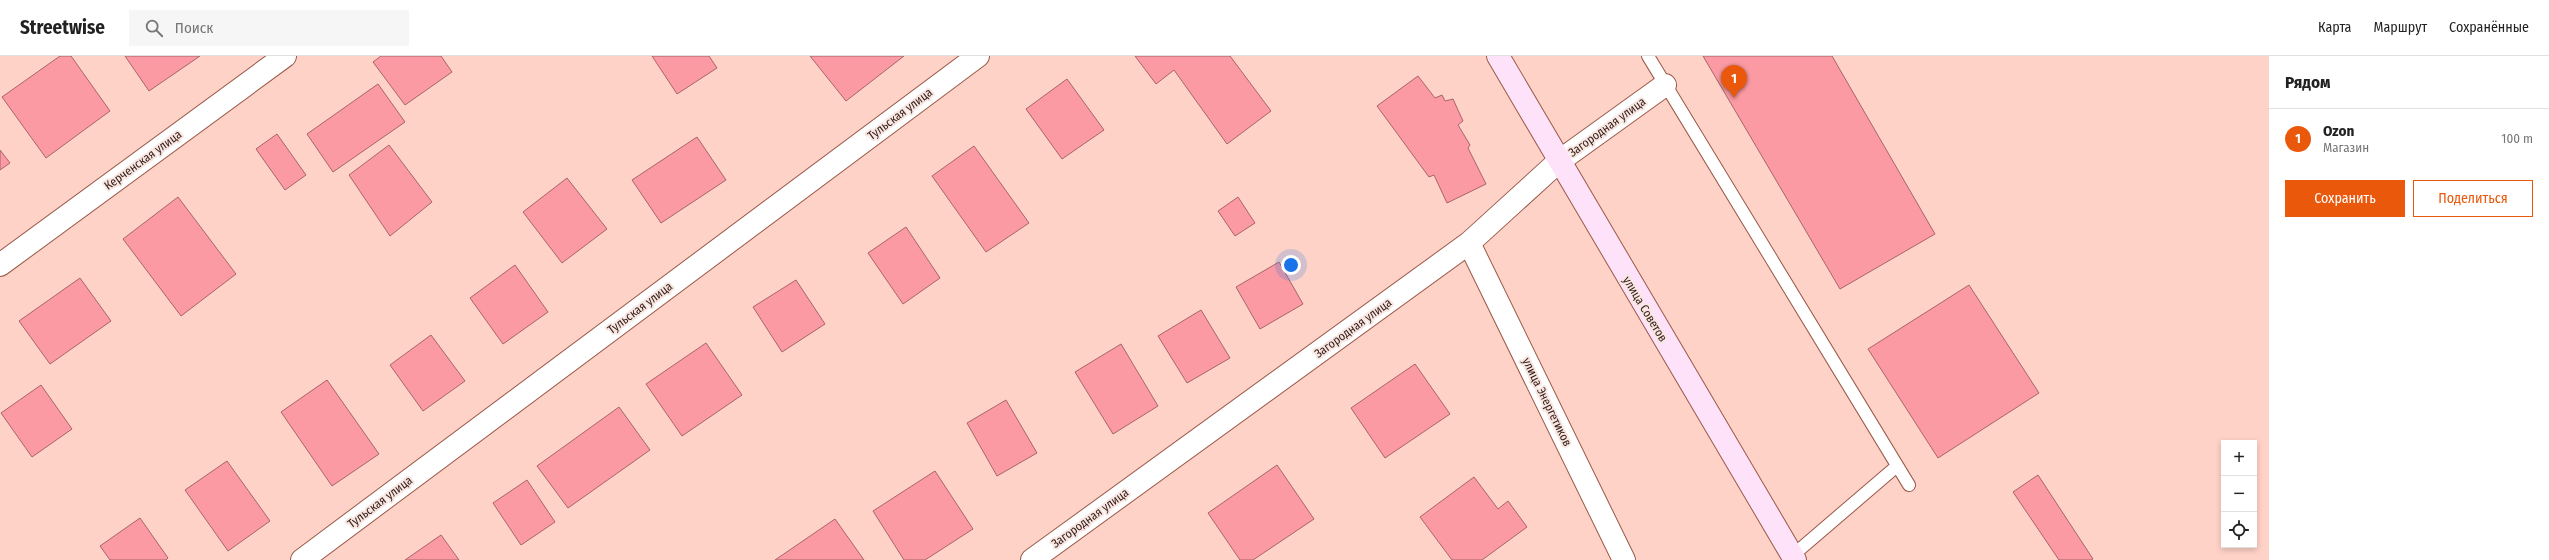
<!DOCTYPE html>
<html lang="ru">
<meta charset="utf-8">
<style>
body{margin:0;font-family:"Fira Sans Condensed",sans-serif;background:#f6f6f6;color:#222}
.controls{position:absolute;right:12px;bottom:12px;display:grid;overflow:hidden;border-radius:0px;box-shadow:0 2px 6px #0003}
.controls button{width:36px;height:36px;display:grid;place-items:center;padding:0;border:0;border-bottom:1px solid #e0e0e0;background:#fff;color:#222;font:20px sans-serif}
.you{position:absolute;left:1291px;top:209px;width:14px;height:14px;margin:-10px;border:3px solid #fff;border-radius:50%;background:#1a73e8;box-shadow:0 0 0 6px #1a73e833}
.badge{display:grid;place-items:center;width:26px;height:26px;border-radius:50%;background:#ea580c;color:#fff;font-size:13px;font-weight:700}
.pin{position:absolute;translate:-50% -33px;filter:drop-shadow(0 1px 2px #0008)}
.pin::after{content:'';position:absolute;top:21px;width:14px;height:12px;background:inherit;clip-path:polygon(0 0,100% 0,50% 100%)}
.list{margin:0;padding:0;list-style:none}
h2{display:flex;justify-content:space-between;align-items:center;height:52px;margin:0;padding:0 16px;font-size:17px}
h2 small{font-size:13px;font-weight:400;color:#767676}
.list li{display:grid;grid-template-columns:26px 1fr auto;gap:12px;align-items:center;box-sizing:border-box;height:60px;padding:0 16px;border-top:1px solid #e0e0e0}
.list b{display:block;font-size:15px;white-space:nowrap}
.list p{margin:0;font-size:13px;white-space:nowrap;color:#767676}
.list em{font-size:13px;font-style:normal;color:#767676}
.actions{display:flex;gap:8px;padding:12px 16px}
.actions a{flex:1;padding:9px 0;border:1px solid #ea580c;border-radius:0px;text-align:center;font-size:14px;color:#ea580c}
.actions .main{background:#ea580c;color:#fff}
.icon{flex:none;width:22px;height:22px;fill:none;stroke:currentColor;stroke-width:2;stroke-linecap:round;stroke-linejoin:round}
.map{position:relative;flex:none;width:2269px;height:504px;overflow:hidden}
header{display:flex;align-items:center;gap:24px;box-sizing:border-box;height:56px;padding:0 20px;background:#fff;border-bottom:1px solid #e0e0e0}
header strong{font-size:19px}
nav{display:flex;gap:22px;margin-inline-start:auto;font-size:14px}
.search{width:280px;height:36px;background:#f6f6f6;display:flex;align-items:center;gap:10px;box-sizing:border-box;padding:0 14px;border-radius:0px;color:#767676;font-size:15px}
main{display:flex}
aside{flex:1;background:#fff}
.map>svg:first-child{display:block}
.building{fill:#fb9aa2;stroke:#a8646a}
.lines{fill:none;stroke-linecap:round;stroke-linejoin:round}
.lane-casing{stroke:#995949;stroke-width:14}
.street-casing{stroke:#995949;stroke-width:24}
.secondary-casing{stroke:#995949;stroke-width:24}
.lane{stroke:#fff;stroke-width:12}
.street{stroke:#fff;stroke-width:22}
.secondary{stroke:#fee2f9;stroke-width:22}
.labels{text-anchor:middle;stroke-width:4;stroke-linejoin:round;paint-order:stroke}
.street-label{font-size:12px;fill:#371c16;stroke:#f7e7e3}
</style>
<header>
<strong>Streetwise</strong>
<div class="search"><svg class="icon" aria-label="search" viewBox="0 0 24 24"><circle cx="10" cy="10" r="6"/><path d="M15 15l6 6"/></svg>Поиск</div>
<nav><a>Карта</a><a>Маршрут</a><a>Сохранённые</a></nav>
</header>
<main>
<div class="map">
<svg width="2269" height="504" viewBox="0 0 2269 504">
<rect width="100%" height="100%" fill="#ffd2c7"/>
<!-- building -->
<path class="building" d="M60 0H71L110 55 46 102 2 41Z
M125 0H200L149 35Z
M381 0H441L452 16 405 49 373 6Z
M652 0H709L717 12 677 38Z
M810 0H904L846 45Z
M1135 0H1230L1271 55 1227 88 1174 14 1156 28Z
M1703 0H1832L1935 178 1840 233Z
M1418 20 1435 42 1442 39 1445 45 1453 43 1463 65 1458 69 1470 89 1468 92 1486 128 1447 147 1434 119 1429 121 1377 50Z
M1067 23 1104 74 1062 103 1026 53Z
M378 28 405 66 333 116 307 78Z
M277 78 306 119 285 134 256 93Z
M697 81 726 124 661 167 632 124Z
M389 89 432 146 390 180 349 119Z
M974 90 1029 167 986 196 932 120Z
M0 94 10 107 0 114Z
M567 122 607 173 562 207 523 156Z
M178 141 236 218 181 260 123 183Z
M1238 141 1255 167 1235 180 1218 155Z
M906 171 940 222 903 248 868 197Z
M1279 206 1303 248 1260 273 1236 231Z
M515 209 548 256 503 288 470 242Z
M80 222 111 265 50 308 19 265Z
M796 224 825 268 782 296 753 251Z
M1969 229 2039 337 1938 402 1868 293Z
M1201 254 1230 302 1187 327 1158 280Z
M431 279 465 325 423 355 390 309Z
M706 287 742 339 682 380 646 328Z
M1121 288 1158 350 1113 378 1075 316Z
M1415 308 1450 358 1385 402 1351 352Z
M327 324 379 398 332 430 281 356Z
M41 329 72 373 32 401 1 357Z
M1006 344 1037 397 997 420 967 367Z
M619 351 650 394 568 452 537 410Z
M227 405 270 465 228 495 185 434Z
M1277 409 1314 463 1253 504H1240L1208 457Z
M935 415 973 473 925 504H904L873 455Z
M2038 419 2093 503 2091 504H2059L2013 436Z
M1474 421 1498 453 1508 445 1527 471 1482 504H1452L1420 461Z
M527 424 555 466 521 489 493 447Z
M140 462 168 502 166 504H110L100 490Z
M835 463 864 504H775Z
M441 479 459 504H405Z"/>
<g class="lines">
<defs>
<path id="lane" d="M1648 0 1909 429
M1792 500 1897 410"/>
<path id="street" d="M1469 187 1624 504
M0 209 285 0
M302 504 978 0
M1032 504 1469 187 1558 106 1665 29"/>
<path id="secondary" d="M1498 0 1795 504"/>
</defs>
<!-- lane casing -->
<use href="#lane" class="lane-casing"/>
<!-- street casing -->
<use href="#street" class="street-casing"/>
<!-- secondary casing -->
<use href="#secondary" class="secondary-casing"/>
<!-- lane -->
<use href="#lane" class="lane"/>
<!-- street -->
<use href="#street" class="street"/>
<!-- secondary -->
<use href="#secondary" class="secondary"/>
</g>
<g class="labels">
<!-- street labels -->
<g class="street-label">
<text transform="translate(900 58) rotate(-37)" y="4">Тульская улица</text>
<text transform="translate(1607 71) rotate(-36)" y="4">Загородная улица</text>
<text transform="translate(143 104) rotate(-36)" y="4">Керченская улица</text>
<text transform="translate(640 252) rotate(-37)" y="4">Тульская улица</text>
<text transform="translate(1645 253) rotate(59)" y="4">улица Советов</text>
<text transform="translate(1353 272) rotate(-36)" y="4">Загородная улица</text>
<text transform="translate(1547 346) rotate(64)" y="4">улица Энергетиков</text>
<text transform="translate(380 446) rotate(-37)" y="4">Тульская улица</text>
<text transform="translate(1090 462) rotate(-36)" y="4">Загородная улица</text>
</g>
</g>
</svg>
<div class="controls">
<button>+</button>
<button>−</button>
<button><svg class="icon" aria-label="locate" viewBox="0 0 24 24"><circle cx="12" cy="12" r="6"/><path d="M12 2v4M12 18v4M2 12h4M18 12h4"/></svg></button>
</div>
<div class="you"></div>
<div class="pin badge" style="left:1734px;top:42px">1</div>
</div>
<aside>
<h2>Рядом<small></small></h2>
<ul class="list">
<li><span class="badge">1</span><div><b>Ozon</b><p>Магазин</p></div><em>100 m</em></li>
</ul>
<div class="actions"><a class="main">Сохранить</a><a>Поделиться</a></div>
</aside>
</main>
